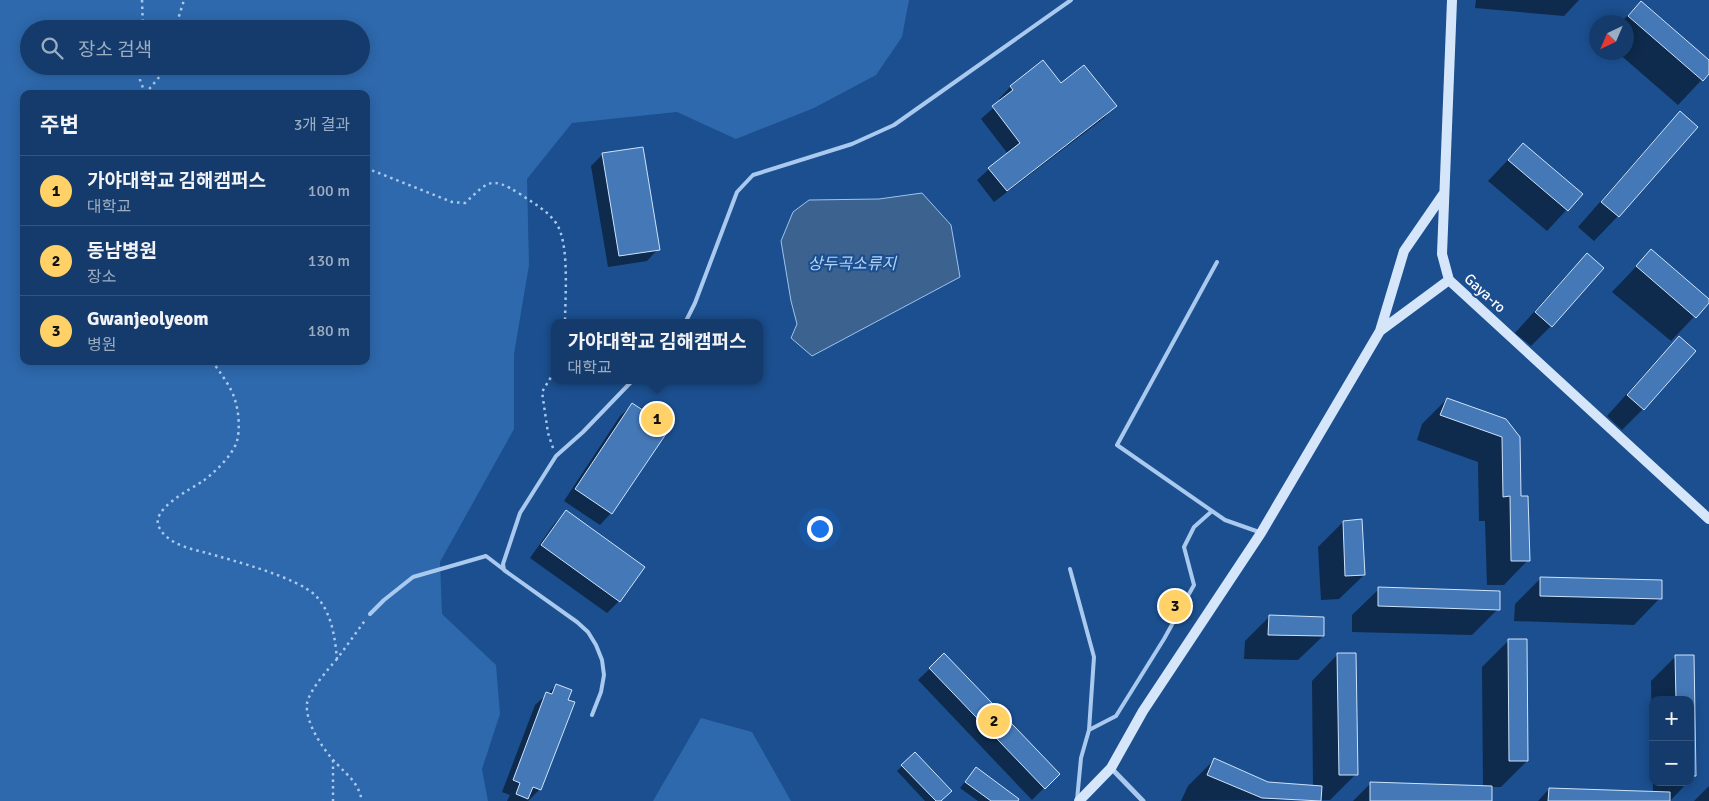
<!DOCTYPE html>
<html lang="ko">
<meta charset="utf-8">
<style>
body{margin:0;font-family:Signika,"Noto Sans KR",sans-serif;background:#1d4271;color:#f1f3f6}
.controls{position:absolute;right:15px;bottom:15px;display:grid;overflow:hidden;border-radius:10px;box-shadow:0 2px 12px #0003}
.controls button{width:45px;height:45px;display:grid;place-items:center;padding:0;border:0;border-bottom:1px solid #33557e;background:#143b6b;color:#f1f3f6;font:25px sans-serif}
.compass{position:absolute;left:1589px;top:15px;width:45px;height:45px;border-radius:50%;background:#143b6b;box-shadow:0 2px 12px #0003;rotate:224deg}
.you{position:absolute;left:819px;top:528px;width:18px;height:18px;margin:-12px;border:4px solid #fff;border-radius:50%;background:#1a73e8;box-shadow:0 0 0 8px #1a73e833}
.badge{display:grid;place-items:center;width:32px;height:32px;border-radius:50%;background:#ffd166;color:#111;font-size:16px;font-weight:700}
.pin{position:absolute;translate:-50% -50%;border:2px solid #fff;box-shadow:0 1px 5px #0006}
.popup{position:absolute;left:551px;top:319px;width:212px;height:65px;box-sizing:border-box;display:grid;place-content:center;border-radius:10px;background:#143b6b;filter:drop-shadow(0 1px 4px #0005);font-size:16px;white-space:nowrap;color:#9dadc1}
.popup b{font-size:19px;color:#f1f3f6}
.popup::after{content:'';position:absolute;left:50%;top:100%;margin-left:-10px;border:10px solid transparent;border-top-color:#143b6b}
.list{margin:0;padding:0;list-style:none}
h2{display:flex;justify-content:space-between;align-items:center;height:65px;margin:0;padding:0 20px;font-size:21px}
h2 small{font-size:16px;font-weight:400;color:#9dadc1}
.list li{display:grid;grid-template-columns:32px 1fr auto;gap:15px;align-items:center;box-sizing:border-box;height:70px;padding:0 20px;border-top:1px solid #33557e}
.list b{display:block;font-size:19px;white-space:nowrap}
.list p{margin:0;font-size:16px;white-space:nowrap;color:#9dadc1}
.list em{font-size:16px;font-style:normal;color:#9dadc1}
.icon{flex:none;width:28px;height:28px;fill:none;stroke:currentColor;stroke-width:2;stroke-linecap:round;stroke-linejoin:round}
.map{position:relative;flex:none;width:1709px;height:801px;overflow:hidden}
.search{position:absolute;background:#143b6b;box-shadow:0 2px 12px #0003;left:20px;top:20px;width:350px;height:55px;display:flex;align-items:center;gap:12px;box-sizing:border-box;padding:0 18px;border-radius:28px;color:#9dadc1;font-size:19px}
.panel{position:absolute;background:#143b6b;box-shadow:0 2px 12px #0003;left:20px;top:90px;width:350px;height:275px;border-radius:10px}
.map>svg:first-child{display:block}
.green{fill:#2e69ad;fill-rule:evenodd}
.water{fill:#3c6290;stroke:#9cc4f0}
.shadow{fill:#0007}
.building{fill:#4478b7;stroke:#cfe3fa}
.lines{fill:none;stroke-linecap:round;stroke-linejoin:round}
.path{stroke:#a9c9ee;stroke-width:2.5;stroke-dasharray:2.5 4;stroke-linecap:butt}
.lane{stroke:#a9c9ee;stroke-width:4}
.street{stroke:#a9c9ee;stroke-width:5}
.secondary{stroke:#d6e6fa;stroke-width:10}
.labels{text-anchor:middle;stroke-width:4.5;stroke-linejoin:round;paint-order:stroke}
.street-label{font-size:15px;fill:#fff;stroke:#1b4f8f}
.water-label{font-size:16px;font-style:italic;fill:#b5d3f5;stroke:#1b4f8f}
</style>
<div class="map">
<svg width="1709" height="801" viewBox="0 0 1709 801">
<rect width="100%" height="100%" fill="#1b4f8f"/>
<!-- green -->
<path class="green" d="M0 0H909L902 37 876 75 814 108 736 139 677 112 572 123 527 179 529 265 514 354V429L440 562 442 614 496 665 500 714 482 769 488 801H0ZM29 29H361V66H29ZM24 94H366V361H24Z
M701 718 752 732 791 801H653Z"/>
<!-- water -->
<path class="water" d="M922 193 951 225 960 277 812 356 791 338 797 324 791 301 781 241 793 212 809 200 879 199Z"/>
<!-- shadow -->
<path class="shadow" d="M1476 0H1579L1564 16 1475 8Z
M1641 3 1709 62V72L1678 105 1617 52H1626V22H1621Z
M1043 62 1061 84 1115 106 1104 118 994 202 977 180 989 169 1008 154 981 119 1001 101 999 99 1010 87Z
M1680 113 1696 127 1618 216 1594 241 1578 227 1656 138Z
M1523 144 1581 194 1547 231 1488 181Z
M603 154 658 249 647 261 608 267 591 166Z
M1651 251 1709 301 1671 341 1612 292Z
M1587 254 1551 326 1531 346 1515 333 1567 275Z
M1679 338 1643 409 1622 430 1607 416 1659 358Z
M1447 399 1505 420 1520 498 1528 560 1504 585H1487L1485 521H1479L1478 462 1417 440 1422 424Z
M632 405 611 513 600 525 564 501 620 416Z
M566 512 643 568 619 601 607 613 530 558 554 524Z
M1343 522 1364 575 1339 599 1321 600 1318 547Z
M1541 578 1660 598 1634 625 1514 621 1515 604Z
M1379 589 1498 609 1472 635 1352 632V615Z
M1269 617 1323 636 1298 660 1244 659 1245 641Z
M1508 641 1527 761 1501 787H1491L1490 801H1353L1371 783 1483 787 1482 667Z
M1338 654 1356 774 1330 800 1181 801 1188 786 1214 760 1268 783 1313 786 1312 681Z
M944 655 1058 774 1032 800 918 680Z
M1676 656H1693L1694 776 1690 780V700H1653V782H1688L1670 801H1538L1549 789 1653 792 1651 681Z
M556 686 540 789 528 801H507L510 795 502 792 535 705Z
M915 754 940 801H925L897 771Z
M976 769 1016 801H978L960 788Z
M1709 786V801H1694Z"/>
<!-- building -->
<path class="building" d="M1641 1 1709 60V74L1703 81 1628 16Z
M1043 60 1061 83 1084 65 1117 106 1007 191 988 168 1020 143 992 106 1013 90 1010 86Z
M1680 111 1698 127 1619 217 1601 202Z
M1523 143 1583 194 1568 211 1508 160Z
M643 147 660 250 619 256 602 153Z
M1651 249 1709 299V303L1696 318 1636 266Z
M1587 253 1604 268 1552 327 1535 312Z
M1679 336 1696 351 1644 410 1627 395Z
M1447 398 1506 419 1520 437 1521 496H1528L1530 561H1511L1510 496 1503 497 1502 437 1440 415Z
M632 403 670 428 612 514 575 489Z
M566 510 645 567 620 602 541 545Z
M1362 519 1365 575 1345 576 1343 521Z
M1540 577 1662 580V599L1540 596Z
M1378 587 1500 591V610L1378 606Z
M1269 615 1324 617V636L1268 635Z
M1508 639H1527L1528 761H1509Z
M944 653 1060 774 1045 789 929 668Z
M1337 653H1356L1358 775H1339Z
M1675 655H1694L1696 776H1690V700H1676Z
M556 684 572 690 568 700 575 702 541 790 533 787 528 799 516 794 520 783 513 780 546 692 552 694Z
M915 752 952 791 941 801H936L901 765Z
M1214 758 1268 782 1322 786 1321 801 1262 798 1207 775Z
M976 767 1019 799 1018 801H991L965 782Z
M1370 782 1492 786V801H1370Z
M1549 788 1670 792V801H1548Z"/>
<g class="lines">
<!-- path -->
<path class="path" d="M142 0 143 29
M175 29 184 0
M139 66 140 80 145 93 150 94
M145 94 166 69 167 66
M366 168 452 202 465 203C488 182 490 175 520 194 533 203 547 210 556 223 570 243 565 298 565 323
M212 361C219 371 232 388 235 400 239 412 240 430 237 441 233 455 214 473 203 481 191 489 150 509 159 527 167 544 191 549 207 553 234 561 297 577 316 596 332 613 335 638 337 659L366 619
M553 448 548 433 542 392 554 372
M337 659C329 668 308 692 307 704 305 723 324 751 337 764 349 777 358 782 362 801
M333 760V801"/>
<!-- lane -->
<path class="lane" d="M1217 262 1117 445 1225 520 1259 532
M685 323 695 303 737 192 753 175 852 144 894 125 1071 0
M1070 569 1094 657 1089 730
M370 614 384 600 413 577 486 556 503 569
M592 715 601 692 604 675 602 660 596 645 588 632 577 622 504 570 503 564 520 513 556 456 583 432 633 380
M1077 800 1081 758 1089 730 1116 716 1164 639 1194 585 1184 547 1194 527 1212 511"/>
<!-- street -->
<path class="street" d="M1111 768 1143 801"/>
<!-- secondary -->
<path class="secondary" d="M1452 0 1442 254 1449 280 1709 519
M1380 331 1404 251 1444 193
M1079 801 1111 768 1143 711 1261 533 1380 331 1449 280"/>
</g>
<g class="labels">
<!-- street labels -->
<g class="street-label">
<text transform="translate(1485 293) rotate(42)" y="5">Gaya-ro</text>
</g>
<!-- water labels -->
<g class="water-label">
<text x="852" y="269">상두곡소류지</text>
</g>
</g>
</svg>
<div class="controls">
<button>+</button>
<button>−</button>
</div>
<svg class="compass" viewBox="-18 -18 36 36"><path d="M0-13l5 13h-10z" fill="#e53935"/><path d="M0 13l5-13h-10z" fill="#9dadc1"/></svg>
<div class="you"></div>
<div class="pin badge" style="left:657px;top:419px">1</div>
<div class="popup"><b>가야대학교 김해캠퍼스</b>대학교</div>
<div class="pin badge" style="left:994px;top:721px">2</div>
<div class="pin badge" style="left:1175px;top:606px">3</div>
<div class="search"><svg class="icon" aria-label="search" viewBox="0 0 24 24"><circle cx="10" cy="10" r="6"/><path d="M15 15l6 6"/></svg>장소 검색</div>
<section class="panel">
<h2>주변<small>3개 결과</small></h2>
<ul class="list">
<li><span class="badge">1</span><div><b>가야대학교 김해캠퍼스</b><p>대학교</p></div><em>100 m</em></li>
<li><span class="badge">2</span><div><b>동남병원</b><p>장소</p></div><em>130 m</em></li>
<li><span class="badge">3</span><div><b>Gwanjeolyeom</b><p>병원</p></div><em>180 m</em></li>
</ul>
</section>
</div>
